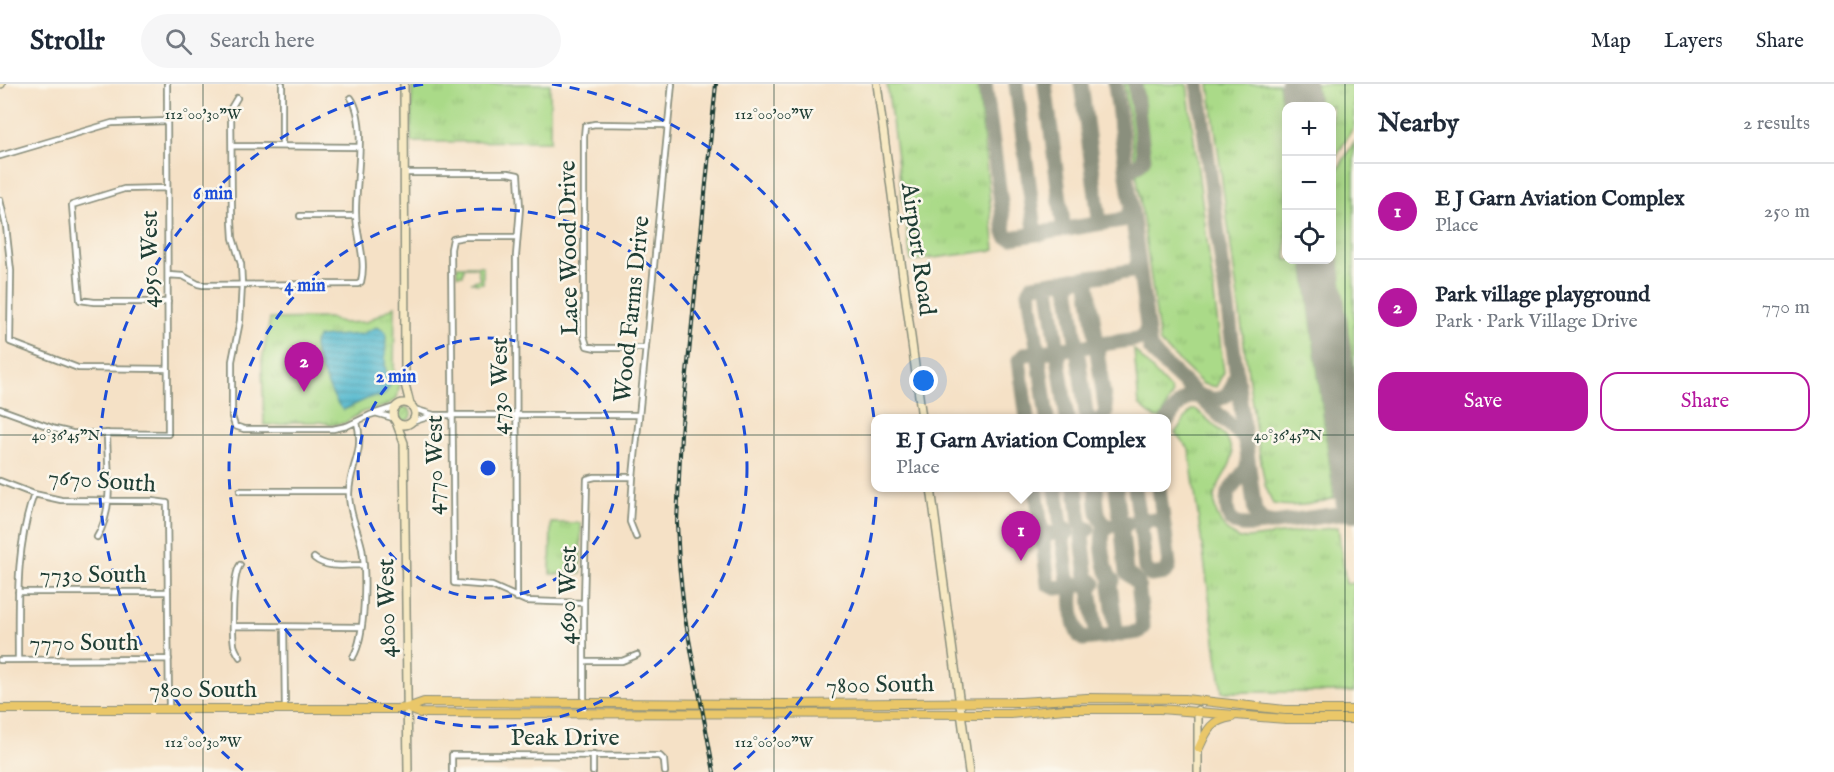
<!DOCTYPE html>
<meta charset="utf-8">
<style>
body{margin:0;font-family:"IM FELL English",serif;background:#f6f6f7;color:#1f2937}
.controls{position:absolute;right:18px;top:18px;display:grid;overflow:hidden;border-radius:12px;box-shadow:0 3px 15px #0003}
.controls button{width:54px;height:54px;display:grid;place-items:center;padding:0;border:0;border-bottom:2px solid #e0e1e3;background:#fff;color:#1f2937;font:30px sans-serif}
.you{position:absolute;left:924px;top:297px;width:21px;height:21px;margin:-15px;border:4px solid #fff;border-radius:50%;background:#1a73e8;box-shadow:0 0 0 9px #1a73e833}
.badge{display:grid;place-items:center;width:39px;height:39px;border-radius:50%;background:#b5179e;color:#fff;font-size:20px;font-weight:700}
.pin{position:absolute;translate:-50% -50px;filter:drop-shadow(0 2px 3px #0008)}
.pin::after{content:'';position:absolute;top:32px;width:21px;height:18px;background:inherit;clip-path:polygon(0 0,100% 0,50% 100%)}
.popup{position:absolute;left:871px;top:330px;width:300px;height:78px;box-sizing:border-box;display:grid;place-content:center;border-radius:12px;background:#fff;filter:drop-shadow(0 2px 4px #0005);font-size:20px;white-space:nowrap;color:#747a83}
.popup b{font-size:22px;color:#1f2937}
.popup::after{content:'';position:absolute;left:50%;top:100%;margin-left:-12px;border:12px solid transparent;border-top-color:#fff}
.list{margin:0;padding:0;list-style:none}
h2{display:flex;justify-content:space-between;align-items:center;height:78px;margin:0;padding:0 24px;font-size:26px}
h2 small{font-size:20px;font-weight:400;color:#747a83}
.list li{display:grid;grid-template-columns:39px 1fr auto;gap:18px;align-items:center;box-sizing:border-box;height:96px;padding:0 24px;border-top:2px solid #e0e1e3}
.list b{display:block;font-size:22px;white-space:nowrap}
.list p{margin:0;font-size:20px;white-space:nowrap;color:#747a83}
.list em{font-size:20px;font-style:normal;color:#747a83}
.actions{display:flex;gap:12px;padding:18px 24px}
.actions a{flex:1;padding:14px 0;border:2px solid #b5179e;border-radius:18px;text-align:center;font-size:21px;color:#b5179e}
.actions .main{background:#b5179e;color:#fff}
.icon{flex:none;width:33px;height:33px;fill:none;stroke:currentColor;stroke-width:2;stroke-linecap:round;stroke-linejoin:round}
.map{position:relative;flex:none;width:1354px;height:688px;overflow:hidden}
header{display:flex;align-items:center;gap:36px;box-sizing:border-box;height:84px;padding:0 30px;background:#fff;border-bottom:2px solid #e0e1e3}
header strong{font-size:28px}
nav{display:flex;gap:33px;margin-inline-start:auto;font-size:21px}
.search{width:420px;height:54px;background:#f6f6f7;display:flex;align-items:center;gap:15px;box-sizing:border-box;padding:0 21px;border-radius:33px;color:#747a83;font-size:22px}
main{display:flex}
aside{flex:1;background:#fff}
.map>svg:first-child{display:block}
.grass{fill:url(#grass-tufts);stroke:#648c5e;stroke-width:1.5}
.garden{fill:url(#garden-furrows);stroke:#648c5e;stroke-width:1.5}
.water{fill:url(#water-rules);stroke:#377a81;stroke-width:1.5}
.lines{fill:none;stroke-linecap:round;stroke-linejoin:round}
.taxiway{stroke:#8a8f7d;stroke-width:15}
.runway{stroke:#8a8f7d;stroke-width:36}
.street-casing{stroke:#8a8f7d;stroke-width:8}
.secondary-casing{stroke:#8a8f7d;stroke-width:10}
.primary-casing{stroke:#8a8f7d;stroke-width:10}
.street{stroke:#fff;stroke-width:4.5}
.secondary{stroke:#f7e9c3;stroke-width:7}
.primary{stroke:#eac769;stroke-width:8}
.rail-casing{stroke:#1f3d34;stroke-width:4}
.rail{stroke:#fbf7ec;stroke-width:1.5;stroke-dasharray:4.5;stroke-linecap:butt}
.ticks{fill:none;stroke:#1f3d34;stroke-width:1.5;stroke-opacity:0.45}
.ring{fill:none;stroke:#1d4ed8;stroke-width:3;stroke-dasharray:10 8}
.labels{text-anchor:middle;stroke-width:5;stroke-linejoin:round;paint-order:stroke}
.street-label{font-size:24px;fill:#1f3d34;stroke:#fbf7ec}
.ticks-label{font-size:15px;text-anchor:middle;fill:#1f3d34;stroke:#fbf7ec;stroke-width:5;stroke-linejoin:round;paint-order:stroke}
.centre{fill:#1d4ed8;stroke:#fbf7ec;stroke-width:3}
.ring-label{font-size:18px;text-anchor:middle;font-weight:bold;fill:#1d4ed8;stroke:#fbf7ec;stroke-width:5;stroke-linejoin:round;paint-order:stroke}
</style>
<header>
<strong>Strollr</strong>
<div class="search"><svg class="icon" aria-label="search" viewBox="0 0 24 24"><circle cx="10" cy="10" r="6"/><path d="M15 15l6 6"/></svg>Search here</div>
<nav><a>Map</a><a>Layers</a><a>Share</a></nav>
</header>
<main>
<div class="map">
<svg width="1354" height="688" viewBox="0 0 1354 688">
<defs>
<pattern id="grass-tufts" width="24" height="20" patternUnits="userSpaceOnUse" patternTransform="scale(1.5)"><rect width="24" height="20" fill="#aada88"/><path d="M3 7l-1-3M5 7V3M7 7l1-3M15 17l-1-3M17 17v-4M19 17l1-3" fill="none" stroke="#92bc76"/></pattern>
<pattern id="garden-furrows" width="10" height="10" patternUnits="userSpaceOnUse" patternTransform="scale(1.5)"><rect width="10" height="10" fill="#aada88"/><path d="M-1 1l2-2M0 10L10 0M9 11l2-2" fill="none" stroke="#92bc76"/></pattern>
<pattern id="water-rules" width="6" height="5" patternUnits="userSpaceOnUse" patternTransform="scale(1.5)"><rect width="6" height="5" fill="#4fb7ce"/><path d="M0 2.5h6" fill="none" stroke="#4196a8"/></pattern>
</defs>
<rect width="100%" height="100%" fill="#fbf7ec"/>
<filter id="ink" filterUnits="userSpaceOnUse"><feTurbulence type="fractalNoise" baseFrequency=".0167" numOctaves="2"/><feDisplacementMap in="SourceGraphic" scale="12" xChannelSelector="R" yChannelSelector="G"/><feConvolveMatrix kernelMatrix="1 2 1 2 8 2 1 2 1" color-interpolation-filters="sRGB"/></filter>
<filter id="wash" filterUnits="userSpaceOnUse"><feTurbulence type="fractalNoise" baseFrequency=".008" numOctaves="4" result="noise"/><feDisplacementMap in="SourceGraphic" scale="24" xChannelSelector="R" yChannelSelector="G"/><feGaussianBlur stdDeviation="1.35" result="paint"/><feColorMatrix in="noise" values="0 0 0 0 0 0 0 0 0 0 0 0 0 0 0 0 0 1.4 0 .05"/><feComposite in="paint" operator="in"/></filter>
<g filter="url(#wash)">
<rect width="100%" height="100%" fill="#f5e1c6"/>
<!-- grass -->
<path class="grass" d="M412 0H550V57L411 58Z
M887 0H978L995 166 911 177Z
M1124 0H1187L1224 288 1216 303 1203 300 1160 259Z
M1209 0H1279L1286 54V176H1303L1334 414C1313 421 1294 424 1273 420L1265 401 1256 349Z
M1316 0H1354V42L1332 80V22H1319Z
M1354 58V322L1332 151V96Z
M457 182H483V199L476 200 475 198H471L480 195 477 183H464L463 191H457Z
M395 222 394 287 400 300 397 314 386 322 362 328 345 339 331 341 321 338H293L281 341H264L262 277 270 235 329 234 344 239 366 238Z
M1134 266 1171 306 1172 311 1161 334H1155L1139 321Z
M1191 326H1197C1208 337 1228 350 1231 365 1235 378 1224 389 1219 400 1208 421 1219 446 1240 455L1338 443 1346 500 1354 499V608H1222L1189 365 1175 349Z
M551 439H581V490H550Z"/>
<!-- garden -->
<path class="garden" d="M397 330a7 7 0 1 1 14 0a7 7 0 1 1-14 0Z"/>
<!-- water -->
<path class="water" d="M377 243 386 248 385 283 390 301 385 310 380 313H371L343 326C335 319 313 272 314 261 314 258 315 256 318 253L362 250Z"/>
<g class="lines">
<!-- taxiway -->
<path class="taxiway" d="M985 0 1005 149 1007 153 1011 154 1121 136 1127 133 1131 124
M1016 0 1035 145 1038 149 1042 150
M1045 0 1063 140 1065 144 1070 145
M1081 0 1099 134 1102 138H1107
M1115 0 1150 264 1159 275 1243 353 1246 360
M1198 0 1255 428 1263 437 1274 439 1346 429 1352 425 1354 417
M1127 92C1130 81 1140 84 1144 74L1135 0
M1138 176 1136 183 1132 187 1033 201 1029 208 1037 262 1042 268 1138 255 1144 252 1147 244
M1093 193 1089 195 1088 200 1096 254 1102 260 1097 267 1106 328 1102 334
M1073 195 1068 202 1076 257 1079 262 1084 263 1079 265 1078 271 1086 329 1089 334
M1053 198 1049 204 1057 261 1063 265 1058 273 1067 334
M1044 268 1039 275 1047 334
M1199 311C1219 321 1231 313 1236 292
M1027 334 1019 276 1025 270 1044 268
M1166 338C1175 327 1184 307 1200 313
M1248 378 1246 385 1228 409C1222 446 1242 443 1269 439
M1036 404 1041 444 1047 450 1057 449
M1056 404 1061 441 1068 447 1064 452 1063 458 1068 496 1075 501C1068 510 1073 550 1083 555L1138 548 1143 543 1138 499 1126 488 1122 448 1123 443 1128 439 1122 437 1120 434 1116 404
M1076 404 1080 438 1083 443 1088 445 1084 447 1082 453 1087 493 1094 499 1090 505 1096 548 1099 551 1104 553
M1096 404C1097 416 1095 438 1109 442L1104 445C1100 455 1104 491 1113 496L1110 501 1116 547 1111 552
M1135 404 1139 431 1147 437
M1159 404C1162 429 1166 455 1169 481V483L1165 489 1151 491 1145 484 1141 444 1146 437 1156 436 1164 441
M1049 450 1045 453 1043 458 1048 500 1056 504 1080 501"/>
<!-- runway -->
<path class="runway" d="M1298 0 1301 22
M1321 176 1354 420"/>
</g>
</g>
<g filter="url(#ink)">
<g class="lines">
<defs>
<path id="street" d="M282 0V62
M237 14 231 24 232 137 233 154 241 180 242 200 240 237 232 277V333L235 342 244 345H333L347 342 370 331 395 323
M232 62 359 63
M0 72 112 39 167 37
M405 89H508L518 91 520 124 516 172 517 514
M167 104 124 105 72 121 80 216 94 218H168
M0 116 6 142 11 187 10 258 78 284 168 285
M300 132H356
M517 153H464L453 155 451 165 454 499 492 502 526 517 584 519
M168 191 183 192 198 200 203 201 358 200 361 198C367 175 356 152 356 129 355 99 368 38 351 14
M646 264H596L587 262 584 252V53L585 42 595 40 668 41
M0 325 55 345 72 349 168 350 167 0
M414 325 434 331H639
M375 329 393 334
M412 338 434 331
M0 397 34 410 61 416 152 417 167 419 169 625
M240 407H349
M97 453C115 425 107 382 107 349
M636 453 630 438 633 393 672 0
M314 474C327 485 347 481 363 481
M240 481C232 492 232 546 234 561 235 565 238 570 240 573
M18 508H168
M234 542 361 543
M284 543 285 625
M353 573C366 552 366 489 362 464 358 445 349 430 349 410 349 383 365 370 357 338
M0 576 169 575
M18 576C18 519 15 464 34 410
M584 577H622L637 571
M584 628V519L587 395 595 393H633
M452 688V671L660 672 664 676 665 688
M593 688V671"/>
<path id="secondary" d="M0 0H1
M404 0 405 300 410 320
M877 0 922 334
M393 330a11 11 0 1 1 22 0a11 11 0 1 1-22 0Z
M396 338 404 359 408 688
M931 404 969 688
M1198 626V688"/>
<path id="primary" d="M407 624 420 629 1010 630 1065 625H1160L1286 635H1354
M0 625H396L407 624 424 618 787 620 1020 618 1087 614 1185 615 1285 626H1354
M1199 664C1207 646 1211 636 1232 633"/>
</defs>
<!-- street casing -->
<use href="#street" class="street-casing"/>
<!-- secondary casing -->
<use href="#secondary" class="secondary-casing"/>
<!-- primary casing -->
<use href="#primary" class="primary-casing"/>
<!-- street -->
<use href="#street" class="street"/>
<!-- secondary -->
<use href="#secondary" class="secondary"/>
<!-- primary -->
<use href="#primary" class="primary"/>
<defs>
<path id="rail" d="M714 688 685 534 679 480 677 439 681 349 716 0"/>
</defs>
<!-- rail casing -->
<use href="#rail" class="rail-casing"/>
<!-- rail -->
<use href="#rail" class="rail"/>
</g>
</g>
<!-- ticks -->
<path class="ticks" d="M203 0V688M774 0V688M1345 0V688M0 351H1354"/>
<!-- distance rings -->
<g class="ring">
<circle cx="488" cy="384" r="130"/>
<circle cx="488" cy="384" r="259"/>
<path d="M243 686A389 389 0 0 1 424 0M552 0A389 389 0 0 1 733 686"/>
</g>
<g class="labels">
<!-- street labels -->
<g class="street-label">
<text transform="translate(568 164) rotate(-91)" y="8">Lace Wood Drive</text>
<text transform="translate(919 165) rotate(82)" y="8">Airport Road</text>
<text transform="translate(149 175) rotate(-90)" y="8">4950 West</text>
<text transform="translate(631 225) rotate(-84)" y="8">Wood Farms Drive</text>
<text transform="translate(499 302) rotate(-90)" y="8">4730 West</text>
<text transform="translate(434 381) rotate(-90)" y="8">4770 West</text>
<text transform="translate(102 396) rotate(4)" y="8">7670 South</text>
<text x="93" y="498">7730 South</text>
<text transform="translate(567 511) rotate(-89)" y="8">4690 West</text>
<text transform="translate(386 524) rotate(-91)" y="8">4800 West</text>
<text x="84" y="566">7770 South</text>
<text transform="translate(880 600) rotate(-1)" y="8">7800 South</text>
<text x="203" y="613">7800 South</text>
<text x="565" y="661">Peak Drive</text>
</g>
</g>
<g class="ticks-label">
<text x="203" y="35">112°00'30"W</text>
<text x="774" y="35">112°00'00"W</text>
<text x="66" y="356">40°36'45"N</text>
<text x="1288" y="356">40°36'45"N</text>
<text x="203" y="663">112°00'30"W</text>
<text x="774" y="663">112°00'00"W</text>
</g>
<circle cx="488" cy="384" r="9" class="centre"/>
<g class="ring-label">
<text x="213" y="115">6 min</text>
<text x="305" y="207">4 min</text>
<text x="396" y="298">2 min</text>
</g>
</svg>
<div class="controls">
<button>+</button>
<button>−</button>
<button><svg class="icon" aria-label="locate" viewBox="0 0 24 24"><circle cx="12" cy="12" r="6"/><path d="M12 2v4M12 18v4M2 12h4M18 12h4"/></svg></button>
</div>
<div class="you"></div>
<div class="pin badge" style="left:1021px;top:477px">1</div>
<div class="popup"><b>E J Garn Aviation Complex</b>Place</div>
<div class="pin badge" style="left:304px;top:308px">2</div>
</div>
<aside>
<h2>Nearby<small>2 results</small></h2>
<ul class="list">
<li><span class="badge">1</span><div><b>E J Garn Aviation Complex</b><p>Place</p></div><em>250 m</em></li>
<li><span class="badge">2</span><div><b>Park village playground</b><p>Park · Park Village Drive</p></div><em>770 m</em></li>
</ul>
<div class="actions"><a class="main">Save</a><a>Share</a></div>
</aside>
</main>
